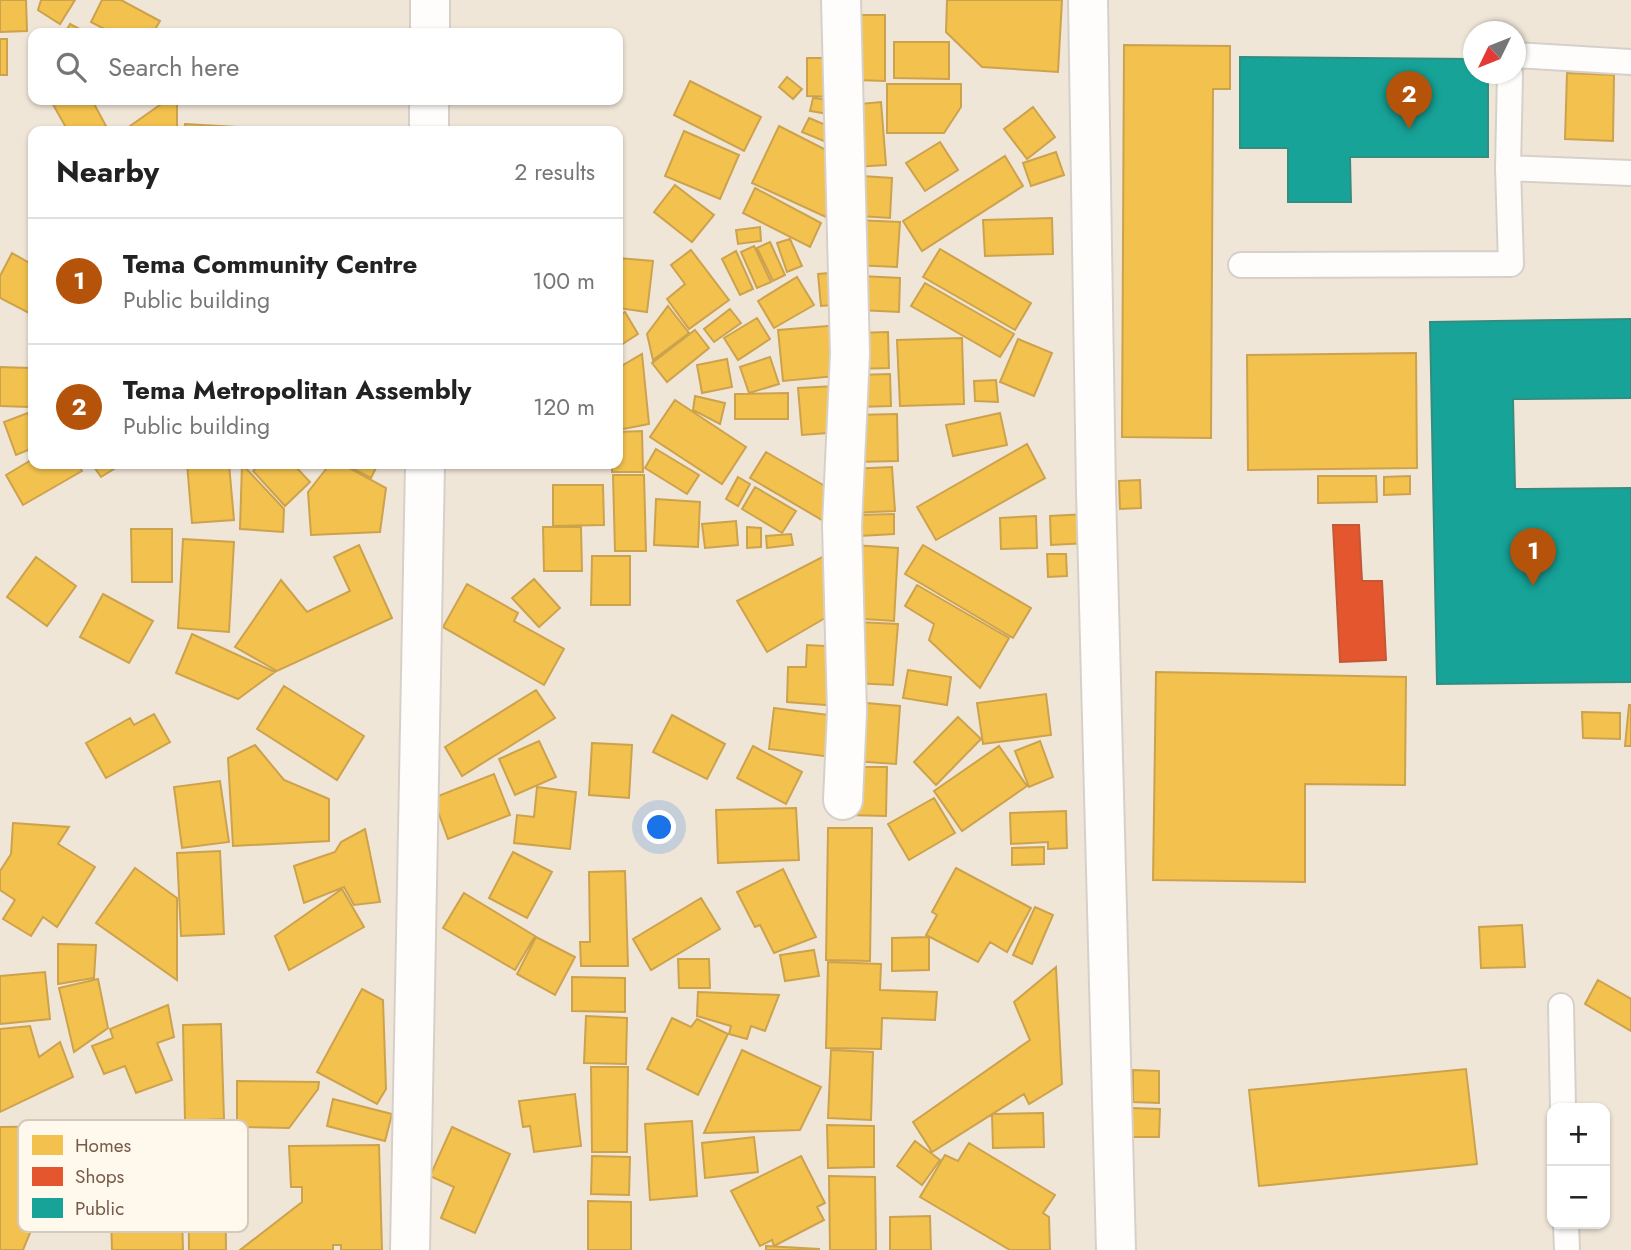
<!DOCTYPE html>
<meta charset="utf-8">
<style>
body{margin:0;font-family:Jost,sans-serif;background:#f2f2f2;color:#222}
.controls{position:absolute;right:21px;bottom:21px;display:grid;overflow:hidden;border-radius:14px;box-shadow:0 2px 5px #0004}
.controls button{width:63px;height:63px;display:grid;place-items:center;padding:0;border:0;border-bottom:2px solid #e0e0e0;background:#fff;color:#222;font:35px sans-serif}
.compass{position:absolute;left:1463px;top:21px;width:63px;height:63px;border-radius:50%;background:#fff;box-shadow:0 2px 5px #0004;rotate:227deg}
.you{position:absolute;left:660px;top:828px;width:24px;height:24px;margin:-18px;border:5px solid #fff;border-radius:50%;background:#1a73e8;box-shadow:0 0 0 10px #1a73e833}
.badge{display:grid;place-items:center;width:46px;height:46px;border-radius:50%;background:#b45309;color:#fff;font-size:23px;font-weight:700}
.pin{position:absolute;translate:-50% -58px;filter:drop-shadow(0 2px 4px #0008)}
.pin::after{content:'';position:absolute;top:37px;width:24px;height:21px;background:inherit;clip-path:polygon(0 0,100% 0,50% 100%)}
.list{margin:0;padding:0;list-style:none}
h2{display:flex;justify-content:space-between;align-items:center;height:91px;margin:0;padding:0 28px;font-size:30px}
h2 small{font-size:23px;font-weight:400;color:#767676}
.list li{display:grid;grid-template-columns:46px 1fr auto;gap:21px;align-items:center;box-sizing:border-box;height:126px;padding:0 28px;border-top:2px solid #e0e0e0}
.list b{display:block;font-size:26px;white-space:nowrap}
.list p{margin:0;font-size:23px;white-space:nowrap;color:#767676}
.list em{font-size:23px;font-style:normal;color:#767676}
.icon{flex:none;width:38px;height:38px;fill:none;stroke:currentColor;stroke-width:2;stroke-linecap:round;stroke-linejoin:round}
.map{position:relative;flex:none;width:1631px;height:1250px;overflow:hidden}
.search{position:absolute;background:#fff;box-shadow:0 2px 5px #0004;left:28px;top:28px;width:595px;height:77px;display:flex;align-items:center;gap:18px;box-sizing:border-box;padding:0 24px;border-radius:14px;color:#767676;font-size:26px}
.panel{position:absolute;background:#fff;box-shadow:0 2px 5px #0004;left:28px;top:126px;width:595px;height:343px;border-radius:14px}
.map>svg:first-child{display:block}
.residential{fill:#f0e6d8;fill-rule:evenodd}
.homes{fill:#f2c14e;stroke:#cda24d;stroke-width:2}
.shops{fill:#e4572e;stroke:#c35836;stroke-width:2}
.public{fill:#17a398;stroke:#348d81;stroke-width:2}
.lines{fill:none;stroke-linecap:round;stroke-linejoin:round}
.service-casing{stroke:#d6d0c9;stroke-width:28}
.minor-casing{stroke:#d6d0c9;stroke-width:42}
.service{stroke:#fefdfc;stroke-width:24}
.minor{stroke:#fefdfc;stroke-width:38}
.key{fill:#fff8ec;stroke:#d6c9bb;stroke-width:2}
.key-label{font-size:19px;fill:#765b4a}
</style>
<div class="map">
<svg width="1631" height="1250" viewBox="0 0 1631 1250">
<rect width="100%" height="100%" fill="#f7f3eb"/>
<!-- residential -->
<path class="residential" d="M0 0H1631V1250H0ZM1474 32H1516V74H1474ZM33 33H618V100H33ZM33 131H618V464H33ZM1552 1108H1605V1224H1552Z"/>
<!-- homes -->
<path class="homes" d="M0 0H26L27 31 0 32Z
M41 0H75L60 24 38 10Z
M102 0H121L160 21 153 33H112L91 22Z
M947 0H1062L1058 72 982 67 946 32Z
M856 15H885V81L856 80Z
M70 24 87 33H65Z
M0 39H7V75H0Z
M894 42H949V79L894 78Z
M1124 45 1230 46V89H1213L1211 438 1122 437Z
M807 58H832L833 97 807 96Z
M1567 73 1614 75 1613 141 1565 139Z
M787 77 802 89 793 99 779 87Z
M690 81 761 117 744 151 674 115Z
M887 84H961V107L944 133H887Z
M813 98 837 101 834 115 810 111Z
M53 100H92L106 126 96 131H68L51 101Z
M167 100H177V131H123Z
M881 102 886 165 854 167 849 105Z
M1033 107 1055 137 1027 159 1004 129Z
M809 118 838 130 831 144 802 132Z
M185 124 236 127V131H184Z
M779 126 838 156 826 217 752 183Z
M684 131 739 155 720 199 665 176Z
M940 142 958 170 925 191 906 163Z
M1056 152 1064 175 1031 186 1023 163Z
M1005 156 1023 186 922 251 903 221Z
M862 176 892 178 890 218 860 216Z
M675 185 714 215 692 242 654 212Z
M755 188 821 223 810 247 743 213Z
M1052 218 1053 254 985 256 983 220Z
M856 220 900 222 897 267 853 265Z
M760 227 761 241 738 244 736 230Z
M790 239 802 266 787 272 777 243Z
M770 242 785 275 773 281 757 248Z
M754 246 771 282 757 288 741 252Z
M940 249 1031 303 1015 330 923 277Z
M691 250 729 300 689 329 667 299 685 284 671 265Z
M736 251 753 289 740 295 722 259Z
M12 253 33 265V315L0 298V276Z
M618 258 653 261 647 312 618 308Z
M841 272 845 304 821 306 818 274Z
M861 276 900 278 899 312 859 310Z
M797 277 814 305 774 328 758 301Z
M925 283 1014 334 1000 357 911 306Z
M668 306 689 333 653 360 647 334Z
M730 309 741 323 714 342 704 329Z
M625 312 638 334 618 347V317Z
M757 318 770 339 738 360 724 338Z
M840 325 846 375 783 381 778 330Z
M695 330 709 348 667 382 652 363Z
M888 332 889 368 856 369 854 333Z
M962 338 964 404 900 406 897 340Z
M1018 339 1052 353 1034 396 1000 382Z
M1416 353 1417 468 1248 470 1247 355Z
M642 354 649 424 618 430V368Z
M770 357 779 384 749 393 740 367Z
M727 359 732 387 702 393 697 365Z
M0 367 30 368 29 407 0 406Z
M890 374 891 406 856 407 855 375Z
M996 380 998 402 975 401 974 381Z
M836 386 841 432 802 435 798 388Z
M788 393V419H735V394Z
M695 396 725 403 720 424 693 410Z
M675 400 746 447 722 484 650 437Z
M33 411V448L16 455 4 422Z
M1000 413 1007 445 953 456 946 425Z
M897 414 898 461 855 462 853 415Z
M642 431 643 472H612V464H618V432Z
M1027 444 1045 478 936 540 917 507Z
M656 449 699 475 687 494 645 468Z
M766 452 837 493 822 520 750 478Z
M33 459V464H78L82 471 23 505 6 475Z
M92 464H122L101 477Z
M187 464H229L234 520 192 523Z
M242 464 284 509 283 532 240 529Z
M261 464H293L310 482 285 506 253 471Z
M330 464H342L386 488 380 532 311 535 308 492Z
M344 464H378L371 478Z
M892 467 895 511 850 513 848 469Z
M613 475H644L646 551H615Z
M1318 476H1376L1377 502 1318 503Z
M1410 476V494L1384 495V477Z
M738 477 750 484 738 506 726 499Z
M1140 480 1141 508 1120 509 1119 481Z
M553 485H603L604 525 553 526Z
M755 487 796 511 782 533 742 509Z
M656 499 700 502 698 547 654 545Z
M894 514V534L860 536 859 515Z
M1087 514 1088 543 1051 545 1050 516Z
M1036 516 1037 548 1001 549 1000 518Z
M736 521 738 545 705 548 702 524Z
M543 527H581L582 571H544Z
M747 527 761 528V547L747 548Z
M131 529H172V582H132Z
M791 534 793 545 767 548 766 536Z
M183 539 234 542 229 632 178 628Z
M359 545 392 618 277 671 235 647 281 580 307 612 350 591 334 557Z
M853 545 898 548 894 621 849 618Z
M923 545 1031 608 1013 638 905 574Z
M832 552 837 611 767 652 737 601Z
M1047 554H1066L1067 576 1048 577Z
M592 556H630V605H591Z
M36 557 76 586 47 626 7 597Z
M534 579 560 608 539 627 512 598Z
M467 584 518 613 514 621 564 649 544 685 443 627Z
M917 585 1009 638 980 688 929 640 934 624 905 606Z
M103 594 153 621 129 663 80 637Z
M858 622 898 624 893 685 853 683Z
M192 634 275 672 238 699 176 673Z
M807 645 842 647 838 706 787 702 788 667H806Z
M908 670 951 677 947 705 903 698Z
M1156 672 1406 677 1405 785 1305 784V882L1153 880Z
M284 686 364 736 337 780 257 729Z
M536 690 555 718 462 776 445 747Z
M1046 694 1051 735 983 744 977 703Z
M855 702 900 706 896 764 853 761Z
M1629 705H1631V746H1625Z
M774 708 837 716 831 757 769 749Z
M1582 712 1620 713V739L1583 738Z
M154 714 170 742 106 778 86 743 130 718 134 725Z
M672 715 725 744 707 779 653 752Z
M958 717 981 739 936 785 914 762Z
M539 741 556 777 515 795 499 759Z
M1040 741 1053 777 1029 787 1015 751Z
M592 743 632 745 629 798 589 795Z
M255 745 284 780 329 799V841L233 846 228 758Z
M753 746 802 772 786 804 737 778Z
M999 746 1027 786 962 831 934 791Z
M847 767H887L886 816 846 815Z
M494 774 510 815 448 839 433 798Z
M220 781 229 842 182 848 174 787Z
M537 787 576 792 570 849 514 843 517 815 534 817Z
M934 798 955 833 909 860 888 824Z
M796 808 799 860 718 863 716 810Z
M1066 811 1067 848 1048 849V842L1011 844 1010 813Z
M13 823 69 827 58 844 95 867 57 927 43 917 31 936 3 919 15 900 0 890V871L11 854Z
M828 828H872L870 961 826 960Z
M365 829 380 902 354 905 344 887 304 903 294 866 335 852 341 842Z
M1044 847V864L1012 865V848Z
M220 851 224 934 181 936 177 853Z
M513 852 552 872 527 918 489 898Z
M135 868 177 898V980L96 923Z
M956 868 1031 908 1007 952 990 942 978 962 926 935 937 915 932 912Z
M783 869 816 937 774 953 760 925 755 927 737 892Z
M625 871 628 966H581L580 942H590L589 872Z
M342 889 364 927 289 970 275 936Z
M464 893 535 936 515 970 443 928Z
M701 898 720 929 651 970 633 939Z
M1035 907 1053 915 1032 964 1013 955Z
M1522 925 1525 967 1481 968 1479 927Z
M536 937 575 957 555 995 517 974Z
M929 937V970L892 971V938Z
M58 944 96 945 94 978 58 984Z
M814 950 819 976 785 981 780 955Z
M678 959H709L710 988H679Z
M828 962 881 964 880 990 937 992 935 1020 882 1018 881 1049 826 1048Z
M1056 967 1062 1084 1029 1104 1024 1094 932 1152 913 1122 1030 1040 1014 1002Z
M45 972 50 1019 0 1024V976Z
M572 977 625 978V1012L572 1011Z
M98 979 108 1028 74 1052 59 988Z
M1598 980 1631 999V1031L1585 1004Z
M362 989 383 1000 386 1089 377 1104 317 1072Z
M698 992 779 995 765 1031 751 1026 747 1039 729 1034 731 1026 697 1016Z
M168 1005 174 1037 157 1043 172 1080 136 1093 125 1066 104 1074 92 1046 113 1038 110 1029Z
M586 1016 627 1018 626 1064 584 1063Z
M672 1018 691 1027 697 1019 728 1034 698 1095 647 1069Z
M221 1024 224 1119 185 1121 183 1025Z
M30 1026 39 1057 60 1042 73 1077 0 1112V1029Z
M742 1050 821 1087 800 1130 704 1133Z
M831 1050 873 1052 871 1120 828 1118Z
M591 1067H628L627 1152H592Z
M1466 1069 1477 1164 1259 1186 1249 1090Z
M1133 1070 1159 1071V1103L1133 1102Z
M237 1081 319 1082 318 1089 289 1128 237 1127Z
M575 1094 581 1146 534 1152 530 1126 523 1127 519 1101Z
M333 1099 392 1114 385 1141 327 1126Z
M1132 1108 1160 1109 1159 1137H1132Z
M1043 1113 1044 1147 993 1148 992 1114Z
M692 1121 697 1196 650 1200 645 1124Z
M827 1125 874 1126V1167L828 1168Z
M74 1126 23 1250H0V1127Z
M452 1127 510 1154 475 1233 441 1218 454 1187 430 1176Z
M754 1137 758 1172 705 1178 702 1143Z
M915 1141 940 1160 922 1185 897 1166Z
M969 1143 1055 1195 1043 1213 1049 1217 1050 1250H1010L920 1197 945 1155 958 1161Z
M379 1145 382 1250H341V1245H333V1250H240L302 1202V1187H291L289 1146Z
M225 1153 226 1250H189L188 1154Z
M592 1156 630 1157 629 1195 591 1194Z
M801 1156 825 1203 817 1207 824 1220 774 1246 772 1240 760 1246 731 1191Z
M829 1176 875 1177 876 1250H830Z
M181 1181 183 1250H112L110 1183Z
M588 1201 631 1202V1250H588Z
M930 1216 931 1250H890V1217Z
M766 1246 819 1249V1250H766Z"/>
<!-- shops -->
<path class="shops" d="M1333 525H1359L1362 581H1382L1386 660 1340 662Z"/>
<!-- public -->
<path class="public" d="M1240 57 1474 59V74H1488V157H1350L1351 202H1288V148H1240Z
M1631 319V398L1513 399 1515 489 1631 488V682L1437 684 1430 322Z"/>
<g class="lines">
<defs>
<path id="service" d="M1516 55 1631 62
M1508 168 1631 173
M1241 265 1511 264 1508 168 1510 74
M1561 1006 1563 1108
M1566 1224 1567 1250"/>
<path id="minor" d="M841 0 850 354 842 525 847 712 843 800
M1088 0 1096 491 1116 1250
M430 33V0
M429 131V100
M410 1250 425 464"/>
</defs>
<!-- service casing -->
<use href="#service" class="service-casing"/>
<!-- minor casing -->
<use href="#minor" class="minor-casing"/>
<!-- service -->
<use href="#service" class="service"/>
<!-- minor -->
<use href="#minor" class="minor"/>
</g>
<!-- legend -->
<rect x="18" y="1120" width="230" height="112" rx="10" class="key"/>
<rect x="32" y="1135" width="31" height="20" fill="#f2c14e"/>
<rect x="32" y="1167" width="31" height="19" fill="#e4572e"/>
<rect x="32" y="1198" width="31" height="20" fill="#17a398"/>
<g class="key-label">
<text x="75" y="1152">Homes</text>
<text x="75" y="1183">Shops</text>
<text x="75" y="1215">Public</text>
</g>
</svg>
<div class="controls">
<button>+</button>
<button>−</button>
</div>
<svg class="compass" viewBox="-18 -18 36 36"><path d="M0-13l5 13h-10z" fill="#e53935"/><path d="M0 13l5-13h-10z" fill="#767676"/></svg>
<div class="you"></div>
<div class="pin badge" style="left:1533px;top:586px">1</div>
<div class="pin badge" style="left:1409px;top:129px">2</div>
<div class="search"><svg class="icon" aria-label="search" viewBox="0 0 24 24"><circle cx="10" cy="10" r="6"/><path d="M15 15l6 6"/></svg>Search here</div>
<section class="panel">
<h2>Nearby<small>2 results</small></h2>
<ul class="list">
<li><span class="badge">1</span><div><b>Tema Community Centre</b><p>Public building</p></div><em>100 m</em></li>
<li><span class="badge">2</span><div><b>Tema Metropolitan Assembly</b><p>Public building</p></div><em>120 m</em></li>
</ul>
</section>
</div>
